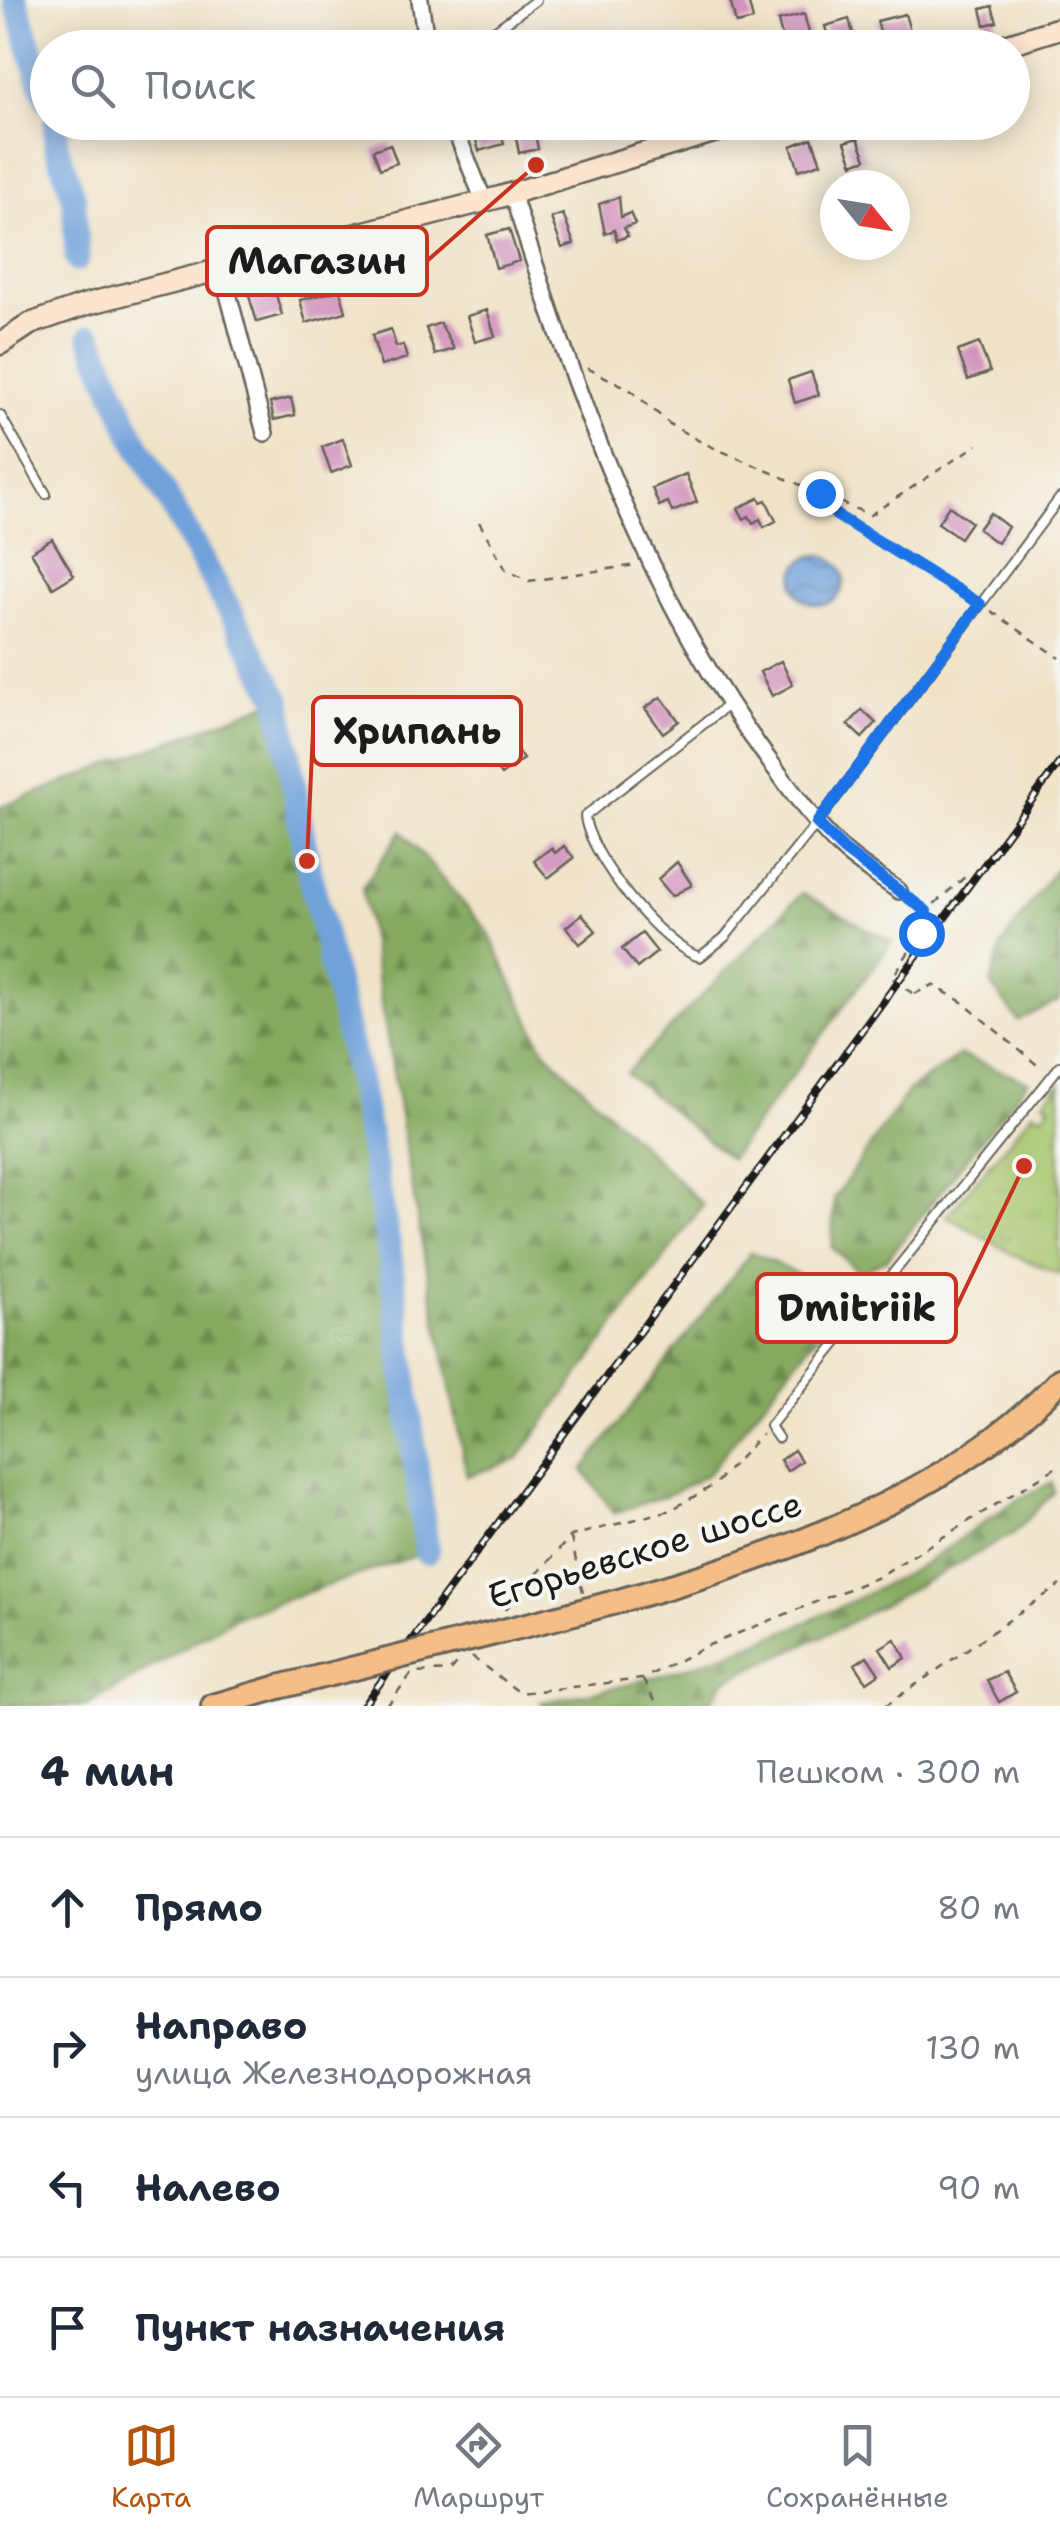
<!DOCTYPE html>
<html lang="ru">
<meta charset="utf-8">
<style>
body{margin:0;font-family:"Shantell Sans",sans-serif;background:#f2f2f3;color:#1f2937}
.compass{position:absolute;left:820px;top:170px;width:90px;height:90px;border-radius:50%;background:#fff;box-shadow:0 5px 25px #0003;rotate:120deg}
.stop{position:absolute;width:30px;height:30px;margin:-22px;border:8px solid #1a73e8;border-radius:50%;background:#fff}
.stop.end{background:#1a73e8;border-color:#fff;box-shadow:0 2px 10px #0008}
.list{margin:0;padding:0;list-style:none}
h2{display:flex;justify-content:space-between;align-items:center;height:130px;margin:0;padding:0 40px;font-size:42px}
h2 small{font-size:32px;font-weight:400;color:#747a83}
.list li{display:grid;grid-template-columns:65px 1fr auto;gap:30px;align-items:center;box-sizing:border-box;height:140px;padding:0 40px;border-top:2px solid #e0e1e3}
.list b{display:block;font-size:38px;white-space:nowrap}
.list p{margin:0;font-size:32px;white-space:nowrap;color:#747a83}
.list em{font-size:32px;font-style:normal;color:#747a83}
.icon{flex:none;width:55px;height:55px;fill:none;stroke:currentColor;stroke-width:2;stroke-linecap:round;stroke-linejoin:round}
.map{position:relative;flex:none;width:1060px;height:1706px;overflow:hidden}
.search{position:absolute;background:#fff;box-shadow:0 5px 25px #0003;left:30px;right:30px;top:30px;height:110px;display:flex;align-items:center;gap:25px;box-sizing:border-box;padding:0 35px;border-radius:55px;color:#747a83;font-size:38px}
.sheet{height:690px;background:#fff}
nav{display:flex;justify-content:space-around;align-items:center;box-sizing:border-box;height:140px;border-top:2px solid #e0e1e3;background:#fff;font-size:28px;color:#747a83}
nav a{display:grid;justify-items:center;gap:5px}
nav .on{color:#b45309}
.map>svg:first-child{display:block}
.grass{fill:url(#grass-tufts);stroke:#627044;stroke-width:2.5}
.forest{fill:url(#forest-firs);stroke:#50633e;stroke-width:2.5}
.water{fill:url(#water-waves);stroke:#465e7b;stroke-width:2.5}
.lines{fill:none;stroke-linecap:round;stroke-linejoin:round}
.river{stroke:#6fa1da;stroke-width:25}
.building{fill:#d193bd}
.lane-casing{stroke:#666258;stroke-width:12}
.street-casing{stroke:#666258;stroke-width:20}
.secondary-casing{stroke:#666258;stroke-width:25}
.primary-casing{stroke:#666258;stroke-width:28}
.path{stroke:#666258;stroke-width:2.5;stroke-dasharray:8 8;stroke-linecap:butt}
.lane{stroke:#fff;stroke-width:8}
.street{stroke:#fff;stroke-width:15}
.secondary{stroke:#fbe5cf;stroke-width:20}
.primary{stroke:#f6be87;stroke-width:22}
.rail-casing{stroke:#1c1c1c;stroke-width:8}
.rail{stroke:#f6f6f2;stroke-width:4;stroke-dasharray:11;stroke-linecap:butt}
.primary-bridge-casing{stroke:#666258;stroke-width:28;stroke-linecap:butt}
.primary-bridge{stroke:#f6be87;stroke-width:22}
.route{stroke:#1a73e8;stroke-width:12}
.labels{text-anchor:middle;stroke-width:8;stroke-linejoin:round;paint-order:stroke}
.street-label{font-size:35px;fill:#1c1c1c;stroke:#f6f6f2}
.leader{fill:none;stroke:#c8321e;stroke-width:4}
.callout-dot{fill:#c8321e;stroke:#f6f6f2;stroke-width:4}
.callout{fill:#f6f6f2;stroke:#c8321e;stroke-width:4}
.callout-label{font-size:38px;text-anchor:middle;font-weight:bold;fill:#1c1c1c}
</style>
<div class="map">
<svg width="1060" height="1706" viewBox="0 0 1060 1706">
<defs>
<pattern id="grass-tufts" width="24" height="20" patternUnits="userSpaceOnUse" patternTransform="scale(2.5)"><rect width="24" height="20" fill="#a7c56d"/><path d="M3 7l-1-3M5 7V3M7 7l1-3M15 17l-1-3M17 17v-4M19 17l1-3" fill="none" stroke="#8fa95e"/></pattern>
<pattern id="forest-firs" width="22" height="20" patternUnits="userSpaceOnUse" patternTransform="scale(2.5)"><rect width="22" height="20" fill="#85aa60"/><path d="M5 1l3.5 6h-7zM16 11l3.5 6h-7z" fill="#6c8a4e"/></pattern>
<pattern id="water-waves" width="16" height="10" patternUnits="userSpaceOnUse" patternTransform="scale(2.5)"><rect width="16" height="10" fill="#6fa1da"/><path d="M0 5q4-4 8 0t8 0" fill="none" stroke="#5a82b0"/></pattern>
</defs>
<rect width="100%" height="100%" fill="#f6f6f2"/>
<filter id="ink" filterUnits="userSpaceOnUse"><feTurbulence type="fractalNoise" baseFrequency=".01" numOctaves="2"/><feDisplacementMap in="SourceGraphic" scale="20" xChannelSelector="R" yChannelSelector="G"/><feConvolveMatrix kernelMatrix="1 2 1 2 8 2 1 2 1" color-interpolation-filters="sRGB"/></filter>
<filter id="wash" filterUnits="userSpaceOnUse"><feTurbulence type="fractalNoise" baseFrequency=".0048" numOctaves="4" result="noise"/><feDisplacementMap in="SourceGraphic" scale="40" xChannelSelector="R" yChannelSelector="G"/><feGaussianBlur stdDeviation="2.25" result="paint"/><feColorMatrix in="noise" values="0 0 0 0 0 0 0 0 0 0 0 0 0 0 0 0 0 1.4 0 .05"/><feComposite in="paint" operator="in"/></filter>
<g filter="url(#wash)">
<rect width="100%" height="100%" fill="#f0e3c8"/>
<!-- grass -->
<path class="grass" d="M1060 1083V1275L1014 1255 947 1216 1034 1111 1042 1116 1051 1106 1044 1101Z"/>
<!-- forest -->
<path class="forest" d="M279 699 307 861 359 1082 389 1248 427 1552 237 1616 87 1706H0V807Z
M401 831 488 932 544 1050 703 1205 517 1460 467 1476 420 1234 362 888Z
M1060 862V1000L1018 1021 991 984 1001 946Z
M802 893 892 942 730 1159 626 1073Z
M960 1055 1028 1081 888 1258 860 1273 832 1248 834 1199 908 1091Z
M751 1252 806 1278 840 1314 810 1344 708 1474 670 1494 614 1513 583 1470Z
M1052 1483 1054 1492 1013 1534 838 1629 726 1680 713 1698 698 1706H542L541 1702C671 1682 793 1634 909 1572 958 1546 1000 1503 1052 1483Z"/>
<!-- water -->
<path class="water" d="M794 580a25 25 0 1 1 50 0a25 25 0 1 1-50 0Z"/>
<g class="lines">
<!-- river -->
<path class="river" d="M15 0C28 34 33 66 48 100
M56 122V145L74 198 77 259
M91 337 132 434 279 699 307 861 359 1082 389 1248 427 1552"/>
</g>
<g id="blocks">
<!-- building -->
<path class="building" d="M730 0H748L753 20 736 24Z
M992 6 997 22 985 25 981 9Z
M804 14 813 48H785L778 21Z
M905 14 910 31 881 35 877 21Z
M849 19 857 48H831L825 26Z
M471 122H498L504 144 479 151Z
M513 122H533L538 149 519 153Z
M812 138 821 163 799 170 791 146Z
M858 138 866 159 853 164 845 142Z
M390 144 397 163 380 169 373 150Z
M619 197 621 217 630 213 635 224 624 228 628 236 617 240 614 230 605 234 599 204Z
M563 214 574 244 562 248 551 218Z
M509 229 519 261 496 268 487 235Z
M274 288 282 315 257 322 249 296Z
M340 290 346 312 306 323 300 300Z
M487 310 495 336 475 342 467 316Z
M440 323 454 349 435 355 426 328Z
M391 329 396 347 403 345 407 358 381 366 372 335Z
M979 343 990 372 968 380 958 351Z
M811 372 819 395 795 403 788 380Z
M291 398 295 415 274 420 270 403Z
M343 439 352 465 331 473 322 447Z
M686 474 697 502 672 512 668 502 659 506 652 488Z
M759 498 761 502 766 500 776 521 764 527 760 519 753 523 749 516 744 519 738 508Z
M949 506 971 522 960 538 938 523Z
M990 513 1008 527 997 543 978 529Z
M52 539 74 575 53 588 31 552Z
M781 661 793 685 772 696 760 672Z
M661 697 679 721 663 733 645 708Z
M862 710 876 723 862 738 848 725Z
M506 737 523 759 501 775 485 753Z
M564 846 574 858 548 878 534 861 551 848 555 853Z
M677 862 692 885 672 896 658 879Z
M582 914 596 931 580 944 566 927Z
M642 933 657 952 637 968 622 949Z
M794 1450 801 1461 787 1471 780 1460Z
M895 1639 906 1658 892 1667 880 1648Z
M867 1656 879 1674 867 1682 855 1664Z
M1004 1672 1016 1692 999 1702 987 1680Z"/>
</g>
</g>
<g filter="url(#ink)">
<use href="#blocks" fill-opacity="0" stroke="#666258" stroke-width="2.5"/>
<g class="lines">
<defs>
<path id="lane" d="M432 48 489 35 536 0
M0 415 46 494
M728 705 585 816C588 854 662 947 700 957L725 937 817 823 1060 498
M778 1438 770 1426 1060 1066"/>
<path id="street" d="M420 0 427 48
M452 122 484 201
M512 193C575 392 645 595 771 763 794 793 816 826 844 851 861 866 881 878 899 891
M222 271 265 433"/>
<path id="secondary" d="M996 48 1060 28
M0 344 30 324 87 304 500 197 746 122"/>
<path id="primary" d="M551 1619C721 1576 938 1511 1060 1380
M213 1706 279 1687"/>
</defs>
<!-- lane casing -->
<use href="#lane" class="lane-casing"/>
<!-- street casing -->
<use href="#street" class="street-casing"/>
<!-- secondary casing -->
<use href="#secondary" class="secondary-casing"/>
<!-- primary casing -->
<use href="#primary" class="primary-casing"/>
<!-- path -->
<path class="path" d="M587 368 628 388 671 425 703 443 870 515 977 445
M823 497 836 515 972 599
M479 522 506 570 529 581 636 565
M991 611 1060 658
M912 900 925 910
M912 993 892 978 921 933 926 911 965 877
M914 994 933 985 962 1002 1042 1069
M571 1538 583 1593
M505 1610 571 1536 671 1510 714 1485 762 1434
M472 1657 520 1693 642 1679 709 1645 878 1577 1060 1465
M643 1680 658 1706
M387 1706 412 1673 450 1671 459 1660
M885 1706 1060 1585"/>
<!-- lane -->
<use href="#lane" class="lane"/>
<!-- street -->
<use href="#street" class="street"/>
<!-- secondary -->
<use href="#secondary" class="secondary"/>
<!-- primary -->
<use href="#primary" class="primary"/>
<defs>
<path id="rail" d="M363 1706 1060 762"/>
</defs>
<!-- rail casing -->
<use href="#rail" class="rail-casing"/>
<!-- rail -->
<use href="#rail" class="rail"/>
<defs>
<path id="primary-bridge" d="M279 1687 551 1619"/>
</defs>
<!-- primary-bridge casing -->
<use href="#primary-bridge" class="primary-bridge-casing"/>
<!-- primary-bridge -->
<use href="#primary-bridge" class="primary-bridge"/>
</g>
</g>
<g class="lines" filter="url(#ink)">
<!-- route -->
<path class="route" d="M820 493 836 515 980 604 817 823 844 850 926 911 921 933"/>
</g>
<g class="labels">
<!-- street labels -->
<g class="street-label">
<text transform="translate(645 1550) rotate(-17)" y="12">Егорьевское шоссе</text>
</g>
</g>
<!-- callouts -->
<path class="leader" d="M536 165L427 261M307 861L313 731M1024 1166L956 1308"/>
<g class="callout-dot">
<circle cx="536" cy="165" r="10"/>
<circle cx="307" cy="861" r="10"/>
<circle cx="1024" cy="1166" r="10"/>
</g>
<g class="callout">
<rect x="207" y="227" width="220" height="68" rx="10"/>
<rect x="313" y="697" width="208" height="68" rx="10"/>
<rect x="757" y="1274" width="199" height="68" rx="10"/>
</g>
<g class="callout-label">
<text x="317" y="274">Магазин</text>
<text x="417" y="744">Хрипань</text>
<text x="857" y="1321">Dmitriik</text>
</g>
</svg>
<svg class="compass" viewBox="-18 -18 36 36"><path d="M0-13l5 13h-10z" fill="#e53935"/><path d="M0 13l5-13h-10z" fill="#747a83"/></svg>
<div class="stop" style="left:921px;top:933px"></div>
<div class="stop end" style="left:820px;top:493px"></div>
<div class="search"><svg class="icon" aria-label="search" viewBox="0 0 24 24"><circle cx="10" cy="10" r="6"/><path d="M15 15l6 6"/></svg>Поиск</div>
</div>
<section class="sheet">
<h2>4 мин<small>Пешком · 300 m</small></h2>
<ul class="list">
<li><svg class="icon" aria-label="ahead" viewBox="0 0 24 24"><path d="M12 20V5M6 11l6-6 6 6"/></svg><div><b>Прямо</b></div><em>80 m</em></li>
<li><svg class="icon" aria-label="right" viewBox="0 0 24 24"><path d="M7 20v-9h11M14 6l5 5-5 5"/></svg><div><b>Направо</b><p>улица Железнодорожная</p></div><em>130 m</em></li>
<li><svg class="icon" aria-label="left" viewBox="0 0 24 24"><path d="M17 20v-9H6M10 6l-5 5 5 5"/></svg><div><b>Налево</b></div><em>90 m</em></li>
<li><svg class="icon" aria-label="arrive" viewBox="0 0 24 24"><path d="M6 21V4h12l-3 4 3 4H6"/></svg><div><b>Пункт назначения</b></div></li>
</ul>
</section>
<nav>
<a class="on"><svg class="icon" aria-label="map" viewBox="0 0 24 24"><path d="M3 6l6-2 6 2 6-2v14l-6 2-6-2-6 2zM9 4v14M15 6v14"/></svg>Карта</a>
<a><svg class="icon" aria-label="directions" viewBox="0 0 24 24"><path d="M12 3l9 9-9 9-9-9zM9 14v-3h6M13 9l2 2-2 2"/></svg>Маршрут</a>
<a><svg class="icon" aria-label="saved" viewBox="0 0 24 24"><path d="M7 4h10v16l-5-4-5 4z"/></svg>Сохранённые</a>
</nav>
